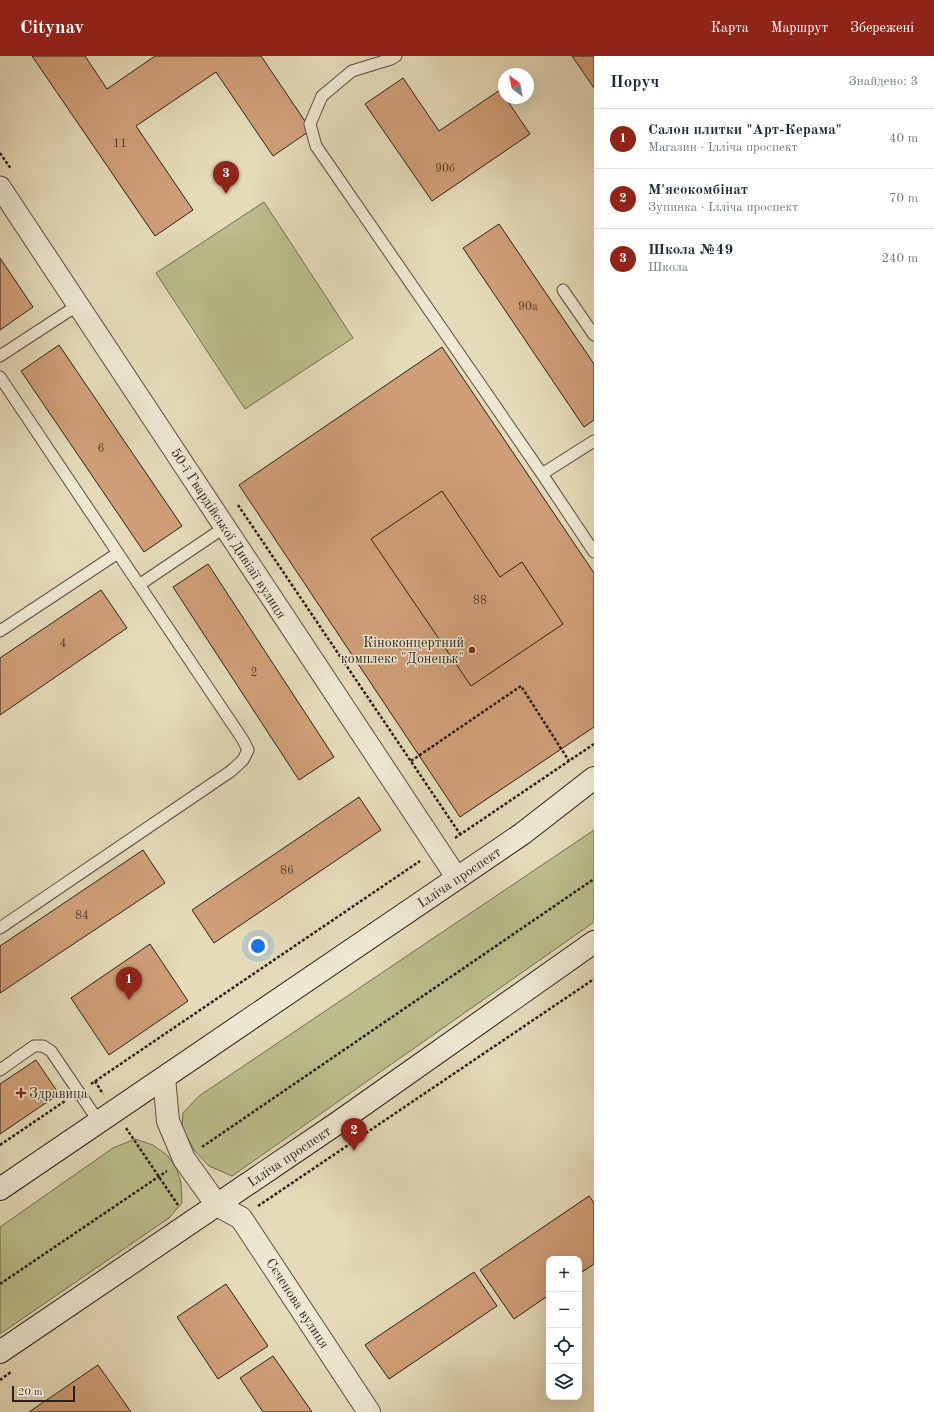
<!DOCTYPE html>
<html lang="uk">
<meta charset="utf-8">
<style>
body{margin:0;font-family:"Old Standard TT",serif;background:#f6f6f7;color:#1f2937}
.controls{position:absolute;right:12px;bottom:12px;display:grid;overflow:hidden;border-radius:8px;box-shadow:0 4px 16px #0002}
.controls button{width:36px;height:36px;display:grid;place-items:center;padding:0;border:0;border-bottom:1px solid #e0e1e3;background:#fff;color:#1f2937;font:20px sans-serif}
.compass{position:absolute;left:498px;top:12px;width:36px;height:36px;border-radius:50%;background:#fff;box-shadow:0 4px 16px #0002;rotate:328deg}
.scale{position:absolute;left:12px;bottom:10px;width:63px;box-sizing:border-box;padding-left:4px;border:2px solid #2b1f19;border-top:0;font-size:11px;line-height:14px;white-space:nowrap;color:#2b1f19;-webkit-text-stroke:3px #eee8d2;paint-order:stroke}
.you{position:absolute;left:258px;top:890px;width:14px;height:14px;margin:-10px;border:3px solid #fff;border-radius:50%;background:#1a73e8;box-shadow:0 0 0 6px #1a73e833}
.badge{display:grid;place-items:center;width:26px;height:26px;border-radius:50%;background:#8f2418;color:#fff;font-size:13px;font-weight:700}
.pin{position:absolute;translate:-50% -33px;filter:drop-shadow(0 1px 2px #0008)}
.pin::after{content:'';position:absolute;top:21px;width:14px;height:12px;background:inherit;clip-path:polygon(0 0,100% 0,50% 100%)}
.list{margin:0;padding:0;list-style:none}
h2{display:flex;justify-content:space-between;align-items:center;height:52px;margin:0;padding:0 16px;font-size:17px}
h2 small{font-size:13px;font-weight:400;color:#747a83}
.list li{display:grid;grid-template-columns:26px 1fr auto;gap:12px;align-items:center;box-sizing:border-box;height:60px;padding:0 16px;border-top:1px solid #e0e1e3}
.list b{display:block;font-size:15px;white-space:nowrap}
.list p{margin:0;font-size:13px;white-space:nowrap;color:#747a83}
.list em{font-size:13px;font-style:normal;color:#747a83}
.icon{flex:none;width:22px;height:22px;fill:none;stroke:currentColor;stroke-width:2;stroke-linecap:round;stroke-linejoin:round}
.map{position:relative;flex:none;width:594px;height:1356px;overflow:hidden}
header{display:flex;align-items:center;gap:24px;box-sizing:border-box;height:56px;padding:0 20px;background:#8f2418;color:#fff}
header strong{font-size:19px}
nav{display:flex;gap:22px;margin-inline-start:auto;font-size:14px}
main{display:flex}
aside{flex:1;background:#fff}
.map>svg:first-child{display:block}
.green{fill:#bbbe8b;stroke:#736e52}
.building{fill:#d09f78;stroke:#2b1f19}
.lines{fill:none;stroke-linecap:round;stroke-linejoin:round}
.service-casing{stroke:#5a4e41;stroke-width:13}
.minor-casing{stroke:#5a4e41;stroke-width:23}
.tertiary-casing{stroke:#5a4e41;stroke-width:24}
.secondary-casing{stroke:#2b1f19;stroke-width:24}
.path{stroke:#2b1f19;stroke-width:2.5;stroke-dasharray:3 2;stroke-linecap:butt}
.service{stroke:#eee8d2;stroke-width:11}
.minor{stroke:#eee8d2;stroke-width:21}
.tertiary{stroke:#eee8d2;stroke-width:22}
.secondary{stroke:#eee8d2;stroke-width:22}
.poi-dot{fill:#8f2418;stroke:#eee8d2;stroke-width:1.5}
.labels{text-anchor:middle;stroke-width:3;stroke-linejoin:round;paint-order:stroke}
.number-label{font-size:12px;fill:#543f31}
.street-label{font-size:14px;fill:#2b1f19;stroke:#eee8d2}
.poi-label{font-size:14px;fill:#2b1f19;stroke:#eee8d2;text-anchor:end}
</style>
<header>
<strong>Citynav</strong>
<nav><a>Карта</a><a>Маршрут</a><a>Збережені</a></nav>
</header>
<main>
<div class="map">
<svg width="594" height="1356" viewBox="0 0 594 1356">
<rect width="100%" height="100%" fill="#e5dbb9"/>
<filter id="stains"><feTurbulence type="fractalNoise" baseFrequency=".005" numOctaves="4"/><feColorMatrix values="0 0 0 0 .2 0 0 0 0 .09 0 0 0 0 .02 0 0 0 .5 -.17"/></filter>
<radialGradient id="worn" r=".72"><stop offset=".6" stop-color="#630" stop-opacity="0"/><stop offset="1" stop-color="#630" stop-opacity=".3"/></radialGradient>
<!-- green -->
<path class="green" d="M264 146 353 282 245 353 156 217Z
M594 774V866L232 1120 209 1110 194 1094 182 1071 183 1057 199 1040Z
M135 1083 153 1089 168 1100 177 1114 181 1127 182 1147 169 1162 0 1278V1171L113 1092Z"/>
<!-- building -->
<path class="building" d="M32 0H85L107 33 155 0H261L311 74 273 100 216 16 136 70 193 154 155 180Z
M572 0H594V32Z
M403 22 439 75 500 34 530 78 432 145 365 48Z
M499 168 594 308V364L584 371 463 192Z
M0 202 33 251 0 274Z
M59 289 182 470 144 496 21 315Z
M442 291 594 517V671L460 761 239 429Z
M442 435 500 521 522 506 563 568 471 630 371 483Z
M208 508 334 701 299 724 173 531Z
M101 534 127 572 0 659V602Z
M359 741 381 774 214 887 192 854Z
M143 794 165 827 0 937V890Z
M150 888 188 945 109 999 71 942Z
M36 1004 59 1038 0 1078V1028Z
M589 1140 594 1147V1208L579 1218V1203H549V1239L514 1263 480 1214Z
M474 1216 497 1250 389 1323 365 1289Z
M226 1228 268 1290 218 1323 177 1261Z
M273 1300 312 1356H263L240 1322Z
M98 1309 131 1356H29Z"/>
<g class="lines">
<defs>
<path id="service" d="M396 0 391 3 352 15 322 40 310 68 316 90 542 418 594 496
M563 234 594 279
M0 300 78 249
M0 321 243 684 248 694 243 704 231 715 0 872
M542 418 594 385
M139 529 225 471
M0 575 118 497
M0 1014 34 990H43L51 995 99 1066"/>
<path id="minor" d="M0 131 457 822"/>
<path id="tertiary" d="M164 1022 168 1065 184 1103 217 1149 241 1162 369 1356"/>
<path id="secondary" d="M0 1133 522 778 594 722
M0 1296 336 1068 594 886"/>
</defs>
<!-- service casing -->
<use href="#service" class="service-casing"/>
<!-- minor casing -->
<use href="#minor" class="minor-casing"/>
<!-- tertiary casing -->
<use href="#tertiary" class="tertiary-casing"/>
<!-- secondary casing -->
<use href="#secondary" class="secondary-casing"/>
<!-- path -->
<path class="path" d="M0 97 11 113
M238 449 460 778
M411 705 521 630 569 705
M455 782 594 688
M95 1025 103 1038
M91 1028 420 805
M126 1072 178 1149
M0 1089 65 1045
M202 1091 594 823
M258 1150 594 923
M0 1228 167 1115
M0 1324 11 1316"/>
<!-- service -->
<use href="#service" class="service"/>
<!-- minor -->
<use href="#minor" class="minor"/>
<!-- tertiary -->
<use href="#tertiary" class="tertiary"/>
<!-- secondary -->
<use href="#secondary" class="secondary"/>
</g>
<!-- markers -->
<g class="poi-dot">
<circle cx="472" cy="594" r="4"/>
<path d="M19 1031h4v4h4v4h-4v4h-4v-4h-4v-4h4z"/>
</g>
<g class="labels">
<!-- number labels -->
<g class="number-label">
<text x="120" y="91">11</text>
<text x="445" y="116">90б</text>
<text x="528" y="254">90а</text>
<text x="101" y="396">6</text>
<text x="480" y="548">88</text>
<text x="63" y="591">4</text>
<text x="254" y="620">2</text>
<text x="287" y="818">86</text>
<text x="82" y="863">84</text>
</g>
<!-- street labels -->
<g class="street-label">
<text transform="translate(229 477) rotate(57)" y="5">50-ї Гвардійської Дивізії вулиця</text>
<text transform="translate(459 821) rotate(-34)" y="5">Ілліча проспект</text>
<text transform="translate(289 1100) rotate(-34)" y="5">Ілліча проспект</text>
<text transform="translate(298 1247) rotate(57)" y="5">Сєченова вулиця</text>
</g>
<!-- poi labels -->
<g class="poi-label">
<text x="464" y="591">Кіноконцертний<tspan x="464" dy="16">комплекс "Донецьк"</tspan></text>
<text x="29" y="1042" text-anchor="start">Здравица</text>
</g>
</g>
<rect width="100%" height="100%" filter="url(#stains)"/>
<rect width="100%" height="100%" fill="url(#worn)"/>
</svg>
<div class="controls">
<button>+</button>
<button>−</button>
<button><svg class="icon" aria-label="locate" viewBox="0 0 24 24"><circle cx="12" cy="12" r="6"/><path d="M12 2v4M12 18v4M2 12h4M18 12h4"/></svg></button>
<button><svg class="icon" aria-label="layers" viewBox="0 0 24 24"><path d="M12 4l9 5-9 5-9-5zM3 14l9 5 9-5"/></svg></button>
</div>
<svg class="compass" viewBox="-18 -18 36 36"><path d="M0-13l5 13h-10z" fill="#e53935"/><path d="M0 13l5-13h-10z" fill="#747a83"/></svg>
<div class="scale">20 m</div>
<div class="you"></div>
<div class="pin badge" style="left:129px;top:944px">1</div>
<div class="pin badge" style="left:354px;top:1095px">2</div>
<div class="pin badge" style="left:226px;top:138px">3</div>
</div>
<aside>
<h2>Поруч<small>Знайдено: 3</small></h2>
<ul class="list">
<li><span class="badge">1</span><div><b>Салон плитки &quot;Арт-Керама&quot;</b><p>Магазин · Ілліча проспект</p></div><em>40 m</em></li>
<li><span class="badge">2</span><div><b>М'ясокомбінат</b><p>Зупинка · Ілліча проспект</p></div><em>70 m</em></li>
<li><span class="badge">3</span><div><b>Школа №49</b><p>Школа</p></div><em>240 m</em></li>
</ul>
</aside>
</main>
